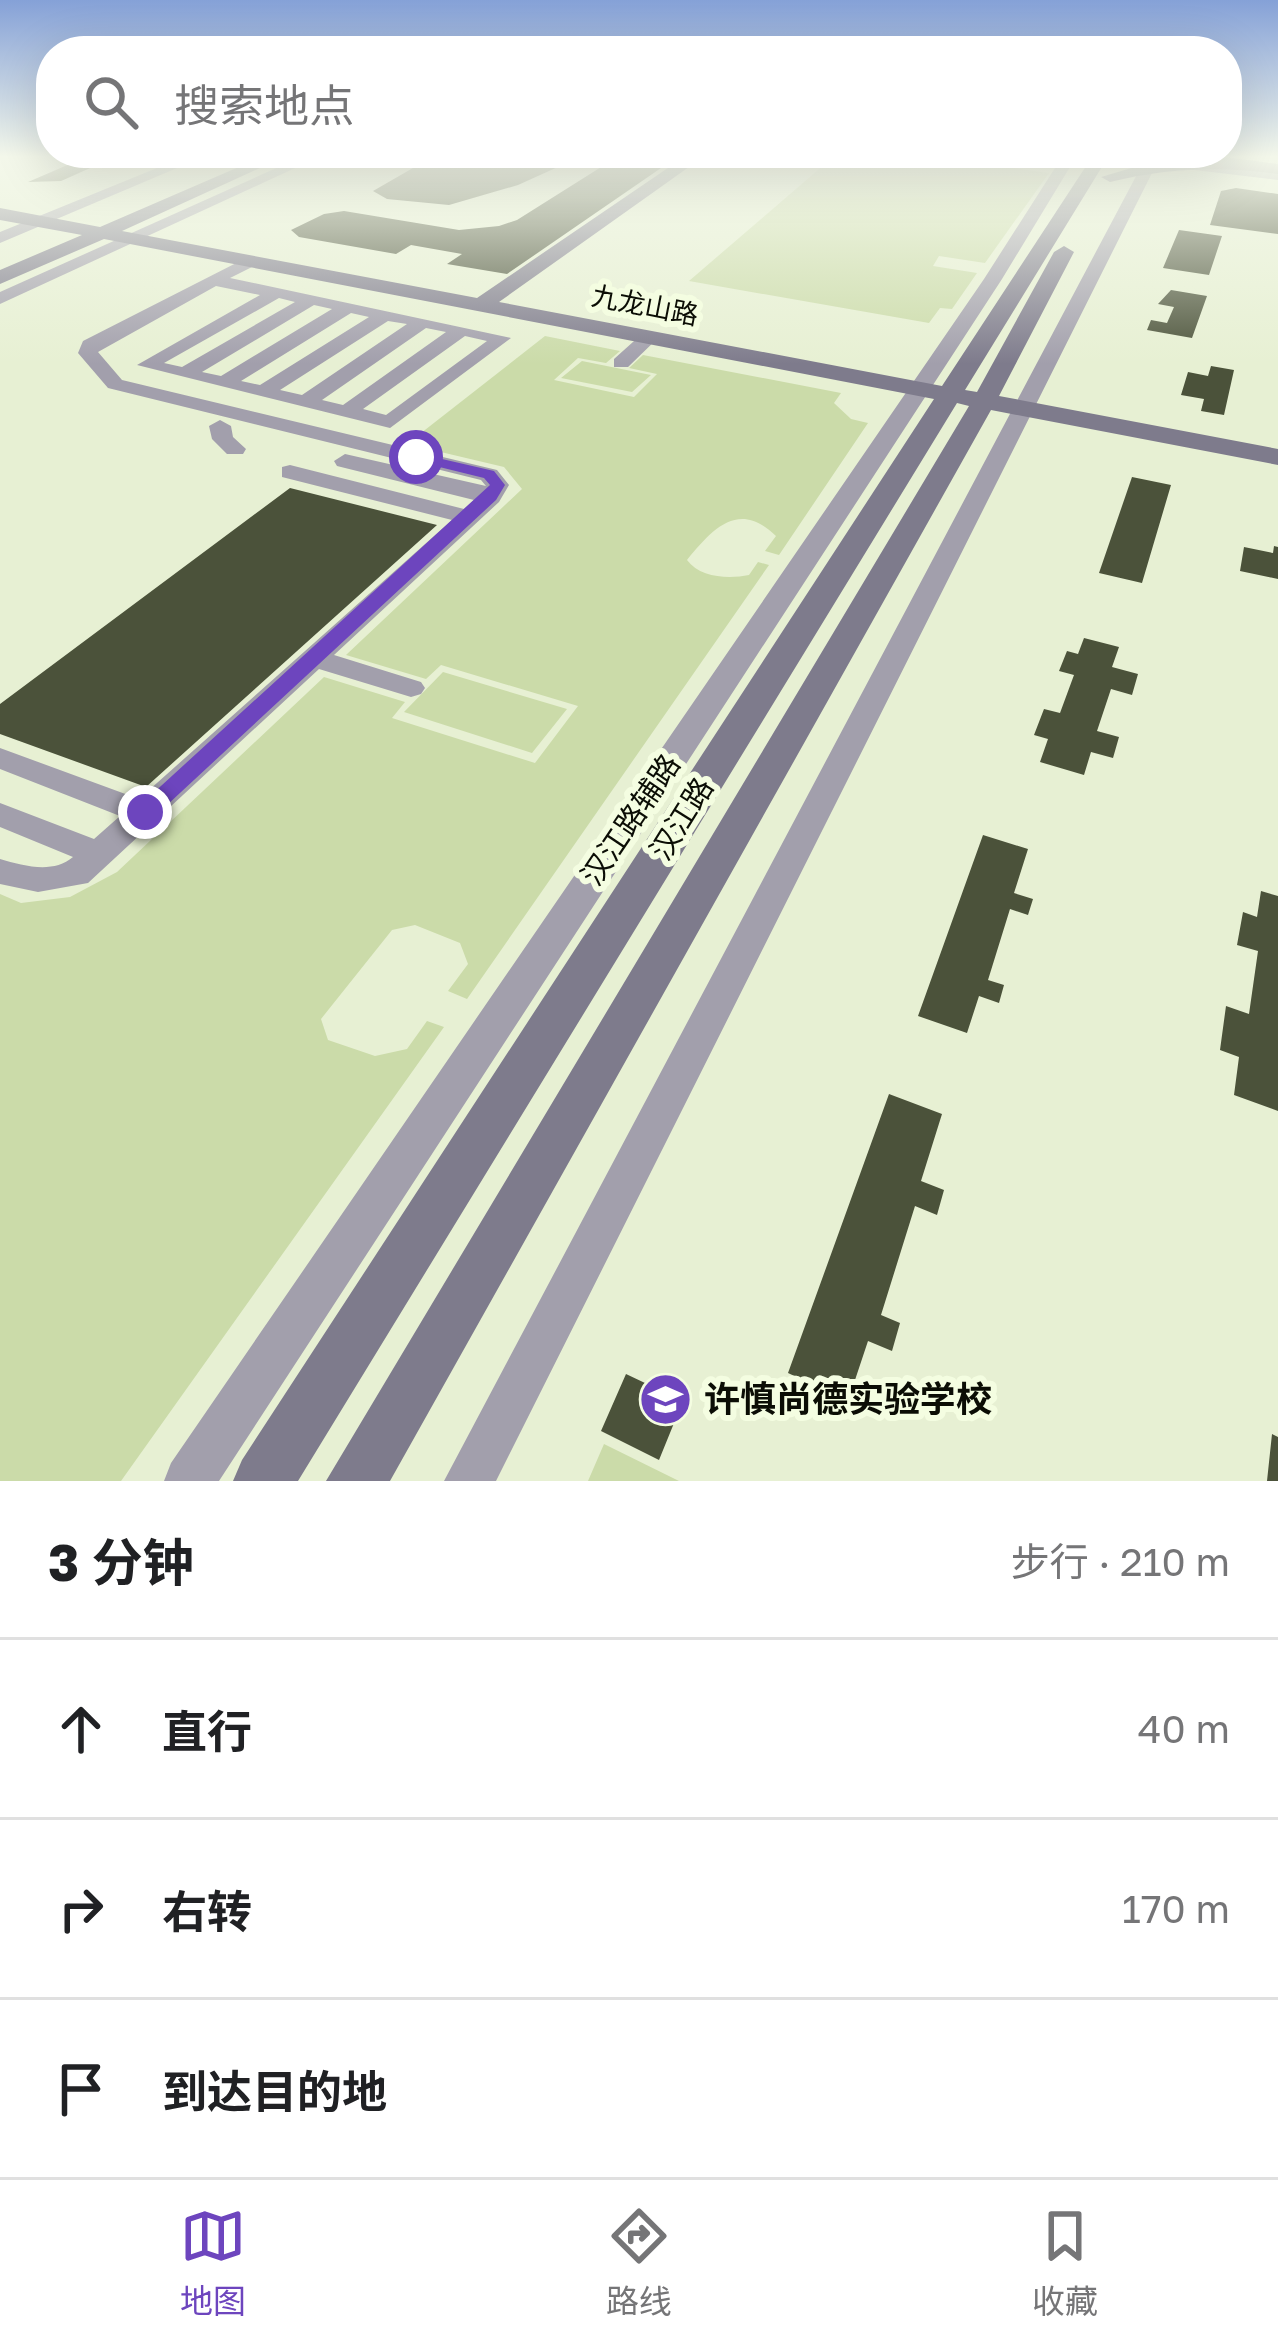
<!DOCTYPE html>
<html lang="zh">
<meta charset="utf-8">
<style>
body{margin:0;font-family:"Golos Text","Noto Sans SC",sans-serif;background:#f2f2f2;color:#202124}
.stop{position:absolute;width:36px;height:36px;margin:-27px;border:9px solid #6d45be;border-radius:50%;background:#fff}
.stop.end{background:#6d45be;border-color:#fff;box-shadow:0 3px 12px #0008}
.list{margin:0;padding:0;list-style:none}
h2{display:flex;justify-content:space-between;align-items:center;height:156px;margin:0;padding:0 48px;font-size:51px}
h2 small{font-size:39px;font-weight:400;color:#757577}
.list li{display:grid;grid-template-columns:78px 1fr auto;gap:36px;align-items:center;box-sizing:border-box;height:180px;padding:0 48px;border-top:3px solid #e0e0e0}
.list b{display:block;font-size:45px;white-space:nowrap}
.list em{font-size:39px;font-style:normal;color:#757577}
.icon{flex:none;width:66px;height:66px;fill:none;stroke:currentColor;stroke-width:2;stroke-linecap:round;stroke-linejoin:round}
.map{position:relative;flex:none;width:1278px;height:1481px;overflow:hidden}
.search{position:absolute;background:#fff;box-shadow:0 12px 48px #0002;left:36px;right:36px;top:36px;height:132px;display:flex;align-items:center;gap:30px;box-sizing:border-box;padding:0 42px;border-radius:48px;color:#757577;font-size:45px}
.sheet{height:696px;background:#fff}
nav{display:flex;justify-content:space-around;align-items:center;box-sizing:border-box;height:168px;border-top:3px solid #e0e0e0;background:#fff;font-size:33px;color:#757577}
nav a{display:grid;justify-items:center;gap:6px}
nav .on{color:#6d45be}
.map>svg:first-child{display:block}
.green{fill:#cbdba9}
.building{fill:#4b523a}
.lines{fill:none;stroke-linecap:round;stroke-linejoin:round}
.street{fill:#a29fac;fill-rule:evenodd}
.secondary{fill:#7e7b8c;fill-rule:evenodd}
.route{fill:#6d45be}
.labels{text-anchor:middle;stroke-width:12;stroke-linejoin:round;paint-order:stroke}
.far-street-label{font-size:27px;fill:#0b0d05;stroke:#f4fde1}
.street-label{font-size:30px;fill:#0b0d05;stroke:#f4fde1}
.near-poi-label{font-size:36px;font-weight:bold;fill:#0b0d05;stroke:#f4fde1;text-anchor:start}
</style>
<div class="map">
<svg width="1278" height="1481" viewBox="0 0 1278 1481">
<rect width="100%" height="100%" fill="#e7f0d3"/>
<!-- green -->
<path class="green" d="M833 157H930L1049 173 985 263 939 256 933 266 977 273 952 309 940 308 929 323 689 281Z
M545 336 620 351 606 363 578 358 554 380 634 397 657 374 629 368 643 355 841 393 834 403 851 419 868 423 779 555 765 551 776 536C738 499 712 530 687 560 700 578 729 579 749 575L758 562 769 565 467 999 448 991 468 964 460 943 415 925 392 930 321 1019 328 1040 375 1056 407 1049 427 1021 444 1027 121 1481H0V894L21 903 70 897 117 872 324 677 405 702 392 718 535 763 578 706 441 665 426 679 346 655 522 489 504 467 407 444Z
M582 361 651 375 632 392 561 378Z
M443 672 567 709 532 753 404 712Z
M604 1444 679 1481H588Z"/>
<!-- building -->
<path class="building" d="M86 157H115L61 181 28 182Z
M432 157H580L518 185 449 205 387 199 373 191Z
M617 157H677L507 274 447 264 462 254 411 245 396 254 299 237 291 230 324 214 344 211 459 230 499 226 517 220Z
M1236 188 1278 194V234L1210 225 1221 191Z
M1179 230 1222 236 1209 275 1163 268Z
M1171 290 1207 296 1192 338 1147 330 1151 320 1167 323 1174 307 1158 304Z
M1211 366 1234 370 1224 415 1201 411 1204 399 1181 395 1188 372 1208 376Z
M1132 477 1171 485 1142 583 1099 573Z
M290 488 437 525 146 787 0 734V704Z
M1274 546 1278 547V579L1240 571 1244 547 1273 553Z
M1084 638 1119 647 1112 667 1138 674 1132 695 1111 689 1097 731 1119 737 1113 758 1091 752 1084 775 1040 762 1048 739 1034 735 1044 709 1060 713 1074 675 1059 671 1067 651 1078 654Z
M983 835 1028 849 1014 893 1033 899 1028 915 1010 909 988 980 1004 985 999 1003 979 996 967 1033 918 1016Z
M1261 891 1278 896V1111L1234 1095 1239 1057 1220 1050 1226 1006 1249 1014 1258 951 1237 945 1243 912 1257 917Z
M889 1094 942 1114 921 1181 944 1190 937 1215 915 1206 881 1315 900 1323 892 1351 868 1341 848 1401 788 1373Z
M626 1374 683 1401 659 1460 601 1431Z
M1272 1434 1278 1437V1481H1267Z"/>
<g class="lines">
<!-- street -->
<path class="street" d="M184 157H203L0 243V232Z
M301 157H319L0 304V292Z
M1062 157H1076L1002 279 219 1481H164L171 1463 984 279Z
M1149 161 1156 165 496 1481H444L1142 165Z
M1183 161 1278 172V180L1178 168Z
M248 257 256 262 254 266 230 278 511 338 390 428 137 365 260 295 216 286 98 352 122 380 497 470 509 485 499 502 334 655 421 682 425 688 421 694 411 697 319 669 88 883 38 892 0 884V859C24 866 53 874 73 857L0 827V803L94 839 120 816 0 769V748L139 799 452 520 282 477V467L290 465 464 509 474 500 337 466 334 461 345 454 486 486 481 480 108 388 78 353 83 341ZM279 298 295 302 182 367 164 363ZM314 305 332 309 221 376 202 372ZM351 313 369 317 260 385 241 381ZM388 321 407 324 302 395 280 390ZM426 328 446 332 343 405 322 400ZM465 336 487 341 386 415 363 409Z
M643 333 659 337 628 367H614V359Z
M220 420 231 426 233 437 246 449 243 454H227L212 439 209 426Z"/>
<!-- secondary -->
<path class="secondary" d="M262 157H284L122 231 477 298 684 157H703L499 302 942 386 1092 157H1108L965 390 977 392 1054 252 1064 246 1074 252 999 396 1278 449V465L991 410 390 1481H326L969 406 957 403 298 1481H233L242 1460 934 399 104 239 0 284V270L82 235 0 220V208L100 227Z
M1226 157 1278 164V174C1219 166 1168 168 1110 182L1101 177 1165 158Z"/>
</g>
<!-- sky -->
<linearGradient id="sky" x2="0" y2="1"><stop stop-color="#85a1d7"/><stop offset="0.43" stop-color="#f4f8eb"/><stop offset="1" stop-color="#f4f8eb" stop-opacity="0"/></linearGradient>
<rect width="1278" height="364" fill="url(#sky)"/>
<!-- route -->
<path class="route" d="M416 453 494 471 505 485 496 500 153 818H138V807L490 485 484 478 411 460Z"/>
<!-- icons -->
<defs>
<symbol id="school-disc" viewBox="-11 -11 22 22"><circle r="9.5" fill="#6d45be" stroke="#f4fde1"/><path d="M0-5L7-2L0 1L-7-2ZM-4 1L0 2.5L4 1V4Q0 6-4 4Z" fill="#fff"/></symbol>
</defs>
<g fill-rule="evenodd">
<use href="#school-disc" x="636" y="1370" width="59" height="59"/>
</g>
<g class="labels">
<!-- far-street labels -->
<g class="far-street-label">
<text transform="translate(645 306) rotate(11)" y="9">九龙山路</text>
</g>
<!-- street labels -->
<g class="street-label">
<text transform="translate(682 819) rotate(-58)" y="10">汉江路</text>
<text transform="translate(631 820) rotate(-56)" y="10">汉江路辅路</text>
</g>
<!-- near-poi labels -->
<g class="near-poi-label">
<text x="704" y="1412">许慎尚德实验学校</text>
</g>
</g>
</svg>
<div class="stop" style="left:416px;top:457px"></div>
<div class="stop end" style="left:145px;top:812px"></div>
<div class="search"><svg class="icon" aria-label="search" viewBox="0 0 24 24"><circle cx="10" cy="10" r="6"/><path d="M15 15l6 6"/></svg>搜索地点</div>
</div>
<section class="sheet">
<h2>3 分钟<small>步行 · 210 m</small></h2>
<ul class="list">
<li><svg class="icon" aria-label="ahead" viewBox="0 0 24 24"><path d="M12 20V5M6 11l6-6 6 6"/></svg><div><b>直行</b></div><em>40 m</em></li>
<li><svg class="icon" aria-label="right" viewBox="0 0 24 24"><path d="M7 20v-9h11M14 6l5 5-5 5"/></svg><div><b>右转</b></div><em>170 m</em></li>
<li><svg class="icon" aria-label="arrive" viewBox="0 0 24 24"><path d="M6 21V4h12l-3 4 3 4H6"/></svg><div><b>到达目的地</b></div></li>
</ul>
</section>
<nav>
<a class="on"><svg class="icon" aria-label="map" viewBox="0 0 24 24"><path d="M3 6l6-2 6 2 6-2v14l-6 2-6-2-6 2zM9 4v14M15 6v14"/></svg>地图</a>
<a><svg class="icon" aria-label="directions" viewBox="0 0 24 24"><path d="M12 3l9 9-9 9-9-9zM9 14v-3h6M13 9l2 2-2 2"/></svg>路线</a>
<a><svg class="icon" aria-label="saved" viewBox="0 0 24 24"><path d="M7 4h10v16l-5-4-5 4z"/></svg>收藏</a>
</nav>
